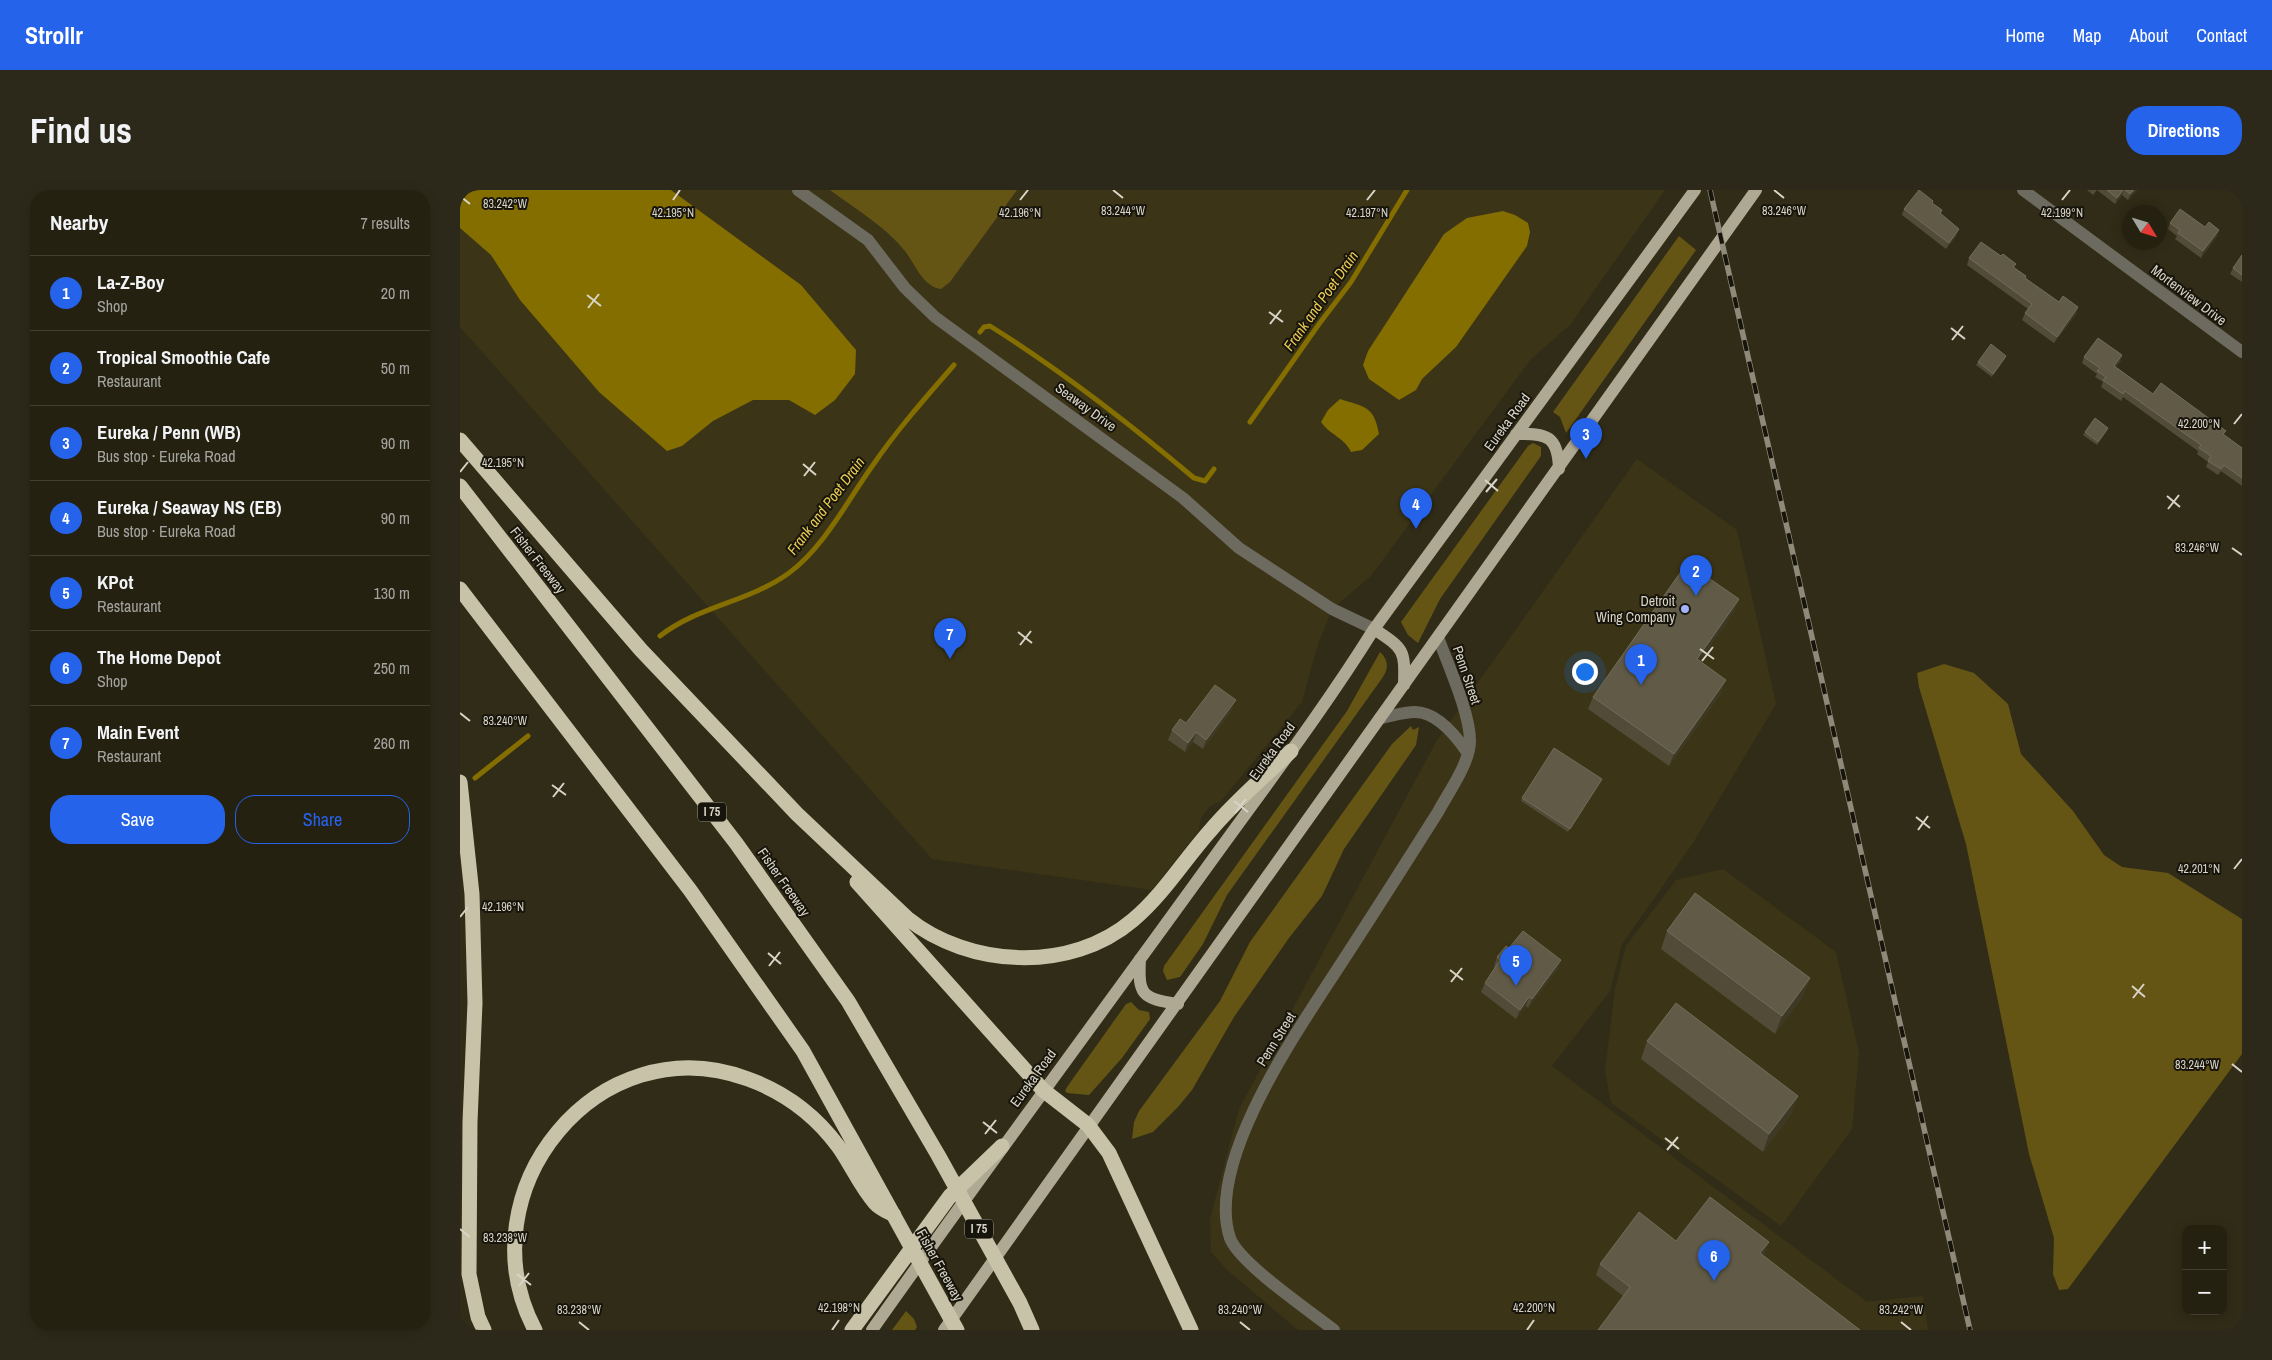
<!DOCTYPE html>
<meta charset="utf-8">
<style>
body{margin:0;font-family:"Archivo Narrow",sans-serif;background:#2d291a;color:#f1f3f6}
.controls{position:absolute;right:15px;bottom:15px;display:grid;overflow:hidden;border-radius:10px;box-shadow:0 2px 12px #0003}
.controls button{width:45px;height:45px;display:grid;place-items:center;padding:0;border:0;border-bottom:1px solid #423e31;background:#252111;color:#f1f3f6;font:25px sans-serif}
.compass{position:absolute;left:1662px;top:15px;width:45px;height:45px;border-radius:50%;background:#252111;box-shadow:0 2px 12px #0003;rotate:128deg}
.you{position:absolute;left:1124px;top:481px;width:18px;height:18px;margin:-12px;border:4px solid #fff;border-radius:50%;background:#1a73e8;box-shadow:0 0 0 8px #1a73e833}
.badge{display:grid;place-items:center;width:32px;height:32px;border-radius:50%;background:#2563eb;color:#fff;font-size:16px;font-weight:700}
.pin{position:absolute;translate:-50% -41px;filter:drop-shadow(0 1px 2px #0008)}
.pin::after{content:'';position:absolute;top:26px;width:18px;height:15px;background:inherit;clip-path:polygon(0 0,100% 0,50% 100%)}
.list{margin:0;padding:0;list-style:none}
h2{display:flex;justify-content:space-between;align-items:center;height:65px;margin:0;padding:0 20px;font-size:21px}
h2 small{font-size:16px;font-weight:400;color:#a3a39f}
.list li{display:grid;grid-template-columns:32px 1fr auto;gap:15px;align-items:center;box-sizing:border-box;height:75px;padding:0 20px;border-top:1px solid #423e31}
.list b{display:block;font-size:19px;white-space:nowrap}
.list p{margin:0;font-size:16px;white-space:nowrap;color:#a3a39f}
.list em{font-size:16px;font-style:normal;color:#a3a39f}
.actions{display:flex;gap:10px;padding:15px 20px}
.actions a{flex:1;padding:11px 0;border:1px solid #2563eb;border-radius:20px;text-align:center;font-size:18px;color:#2563eb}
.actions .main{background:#2563eb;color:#fff}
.map{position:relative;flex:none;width:1782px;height:1140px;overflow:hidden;border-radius:20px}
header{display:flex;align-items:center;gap:30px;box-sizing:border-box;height:70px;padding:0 25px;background:#2563eb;color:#fff}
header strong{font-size:24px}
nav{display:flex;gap:28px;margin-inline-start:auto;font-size:18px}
.intro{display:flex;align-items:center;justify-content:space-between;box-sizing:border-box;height:120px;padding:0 30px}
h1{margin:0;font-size:35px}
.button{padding:12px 22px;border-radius:20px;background:#2563eb;color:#fff;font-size:18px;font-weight:700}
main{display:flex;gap:30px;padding:0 30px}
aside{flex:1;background:#252111;border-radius:20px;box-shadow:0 2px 12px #0003}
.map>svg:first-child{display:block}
.built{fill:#3b3417}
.green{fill:#645515}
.water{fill:#846e00}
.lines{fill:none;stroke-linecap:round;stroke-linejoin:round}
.stream{stroke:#846e00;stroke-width:5}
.minor{stroke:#6d6b60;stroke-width:12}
.major{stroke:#afa994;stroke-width:12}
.highway{stroke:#c8c2a8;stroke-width:15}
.rail-casing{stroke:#8e8979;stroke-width:5.5}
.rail{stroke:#17140b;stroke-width:4;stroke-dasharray:11;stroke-linecap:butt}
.wall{fill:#514b37}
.shaded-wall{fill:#3e3924}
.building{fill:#605a47;stroke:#726d5b}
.ticks{fill:none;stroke:#d8d4c8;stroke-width:2}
.poi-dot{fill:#a3b2fd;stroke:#17140b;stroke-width:2}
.labels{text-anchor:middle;stroke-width:4;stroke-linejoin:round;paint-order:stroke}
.shield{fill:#17140b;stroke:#9e9a8f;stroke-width:1}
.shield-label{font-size:12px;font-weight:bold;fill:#d8d4c8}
.street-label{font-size:14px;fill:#d8d4c8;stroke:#17140b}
.poi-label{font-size:14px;fill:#d8d4c8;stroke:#17140b;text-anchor:end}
.water-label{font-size:15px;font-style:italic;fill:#ebcc53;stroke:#17140b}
.ticks-label{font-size:12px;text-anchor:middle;fill:#d8d4c8;stroke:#17140b;stroke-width:4;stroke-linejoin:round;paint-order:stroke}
</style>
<header>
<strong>Strollr</strong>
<nav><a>Home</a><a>Map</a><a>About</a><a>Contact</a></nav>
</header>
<div class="intro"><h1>Find us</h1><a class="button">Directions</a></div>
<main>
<aside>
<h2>Nearby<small>7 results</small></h2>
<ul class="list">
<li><span class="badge">1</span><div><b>La-Z-Boy</b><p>Shop</p></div><em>20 m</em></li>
<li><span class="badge">2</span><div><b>Tropical Smoothie Cafe</b><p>Restaurant</p></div><em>50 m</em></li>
<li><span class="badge">3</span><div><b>Eureka / Penn (WB)</b><p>Bus stop · Eureka Road</p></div><em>90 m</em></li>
<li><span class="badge">4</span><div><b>Eureka / Seaway NS (EB)</b><p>Bus stop · Eureka Road</p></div><em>90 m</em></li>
<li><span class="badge">5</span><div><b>KPot</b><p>Restaurant</p></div><em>130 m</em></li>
<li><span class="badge">6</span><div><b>The Home Depot</b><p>Shop</p></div><em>250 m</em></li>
<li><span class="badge">7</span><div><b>Main Event</b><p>Restaurant</p></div><em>260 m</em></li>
</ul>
<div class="actions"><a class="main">Save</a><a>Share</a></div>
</aside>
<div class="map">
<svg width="1782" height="1140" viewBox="0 0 1782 1140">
<rect width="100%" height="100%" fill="#312c17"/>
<!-- built -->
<path class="built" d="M0 0H1205L1110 135 1071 169 911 386 872 419 856 460 842 512 761 611 750 616 741 628 739 640 692 700 472 669 0 137Z
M1177 269 1277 340 1316 514 1233 653 1162 754 1150 801 1092 876 1407 1112 1463 1106 1468 1140H838L766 1079 751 1062 750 1029 779 919 977 550Z
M1263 679 1376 762 1399 863 1392 939 1321 1036 1151 913 1145 881 1155 799 1166 756 1216 690Z"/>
<!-- green -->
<path class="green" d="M370 0H557L490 92 481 99C463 97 455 74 445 61 425 36 395 19 370 0Z
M1219 46 1236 60 1106 243 1100 227 1093 222Z
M1073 253 1081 257V266L980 409 958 453 948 445 941 432 1068 256Z
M920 462C928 469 929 478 923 487L767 705 743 754 720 787 707 790 703 781 704 776 887 521Z
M1484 474 1514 483 1548 514 1561 564 1613 621 1644 665 1662 677 1708 683 1782 729V864L1608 1099 1599 1100 1593 1084 1594 1048 1569 964 1506 654 1459 497 1457 483Z
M951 536 953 540 959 537 956 555 884 659 862 706 829 748 774 827 732 900 718 917 693 942 672 949 674 932 679 921 760 811 790 752 932 554Z
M671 812 679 820 689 822 690 829 662 868 629 905 607 903 605 901 607 897 666 814Z
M446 1121 454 1129 457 1137 455 1140H432Z"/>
<!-- water -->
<path class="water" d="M10 0H211L341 95 396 160 395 184 375 210 355 225 329 210H293L253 231 222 256 207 261 139 202 60 110 31 65 0 38V14Z
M1043 21 1055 25 1068 33 1070 42 1067 56 996 157 962 189 956 200 939 210 909 189 903 175 908 161 984 44 1007 28Z
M880 209C905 217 914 216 919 244L902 260 891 262C885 248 870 245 861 232L868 220Z"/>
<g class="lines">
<!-- stream -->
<path class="stream" d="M520 142 524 137 530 136C602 181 669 233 734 288L745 291 754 279
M790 232 859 134 891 92 947 0
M200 446C238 416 289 412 329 383 365 356 387 311 413 275 437 240 466 207 494 175
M15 588 68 546"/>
<!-- minor -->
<path class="minor" d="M338 0 408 50 445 98 475 127 723 308 779 358 872 419 914 439
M1563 0 1782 162
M920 528C931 526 944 522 955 522 977 522 996 546 1007 562
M874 1140C851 1122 779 1073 770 1048 744 970 843 833 884 769 916 720 947 671 978 622 988 603 1010 573 1010 551 1010 523 988 475 978 447"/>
<!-- major -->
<path class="major" d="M1056 244C1087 243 1098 246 1099 279
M914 439C944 459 945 459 944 495
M680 769C678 806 682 808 718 814
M412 1140C520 987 632 836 742 684 800 603 861 524 914 439L1235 0
M484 1140 1296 0"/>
<!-- highway -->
<path class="highway" d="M0 250 181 460 337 624 447 728C509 778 611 783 673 730 703 705 724 670 750 641 774 612 804 587 831 561
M0 296 276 653 388 811 478 965 560 1113 572 1140
M0 399 230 700 343 861 497 1140
M0 592 12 704 15 813 10 932 9 1084 18 1127 24 1140
M397 692 583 900 628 935 649 963 731 1140
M75 1140C2 1002 138 833 288 889 324 902 355 925 378 956 391 974 400 996 415 1013 419 1018 428 1022 434 1025
M392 1140 490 1006 542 956"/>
<defs>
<path id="rail" d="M1250 0 1510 1140"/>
</defs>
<!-- rail casing -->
<use href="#rail" class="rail-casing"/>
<!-- rail -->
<use href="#rail" class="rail"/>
</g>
<!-- wall -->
<path class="wall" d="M1627 0H1637L1633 5Z
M1637 0H1677L1668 10 1662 5 1655 14Z
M1473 11 1472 13 1482 20 1481 24 1496 46 1486 59 1442 25 1444 19Z
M1710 33 1757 46 1741 68 1715 49 1717 46 1708 39Z
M1782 65V92L1770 84 1773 78Z
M1509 68 1556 74 1554 78 1565 88 1599 112 1618 117 1616 124 1594 153 1562 130 1565 123 1568 119 1507 75Z
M1662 165 1660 172 1656 177 1693 204 1764 245 1782 258V296L1761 281 1758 285 1746 277 1748 272 1737 264 1738 261 1663 207 1661 211 1641 197 1643 192 1635 187 1637 184 1622 173 1624 167Z
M1545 169 1532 187 1516 175 1518 172Z
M1648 238 1647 241 1637 255 1623 245 1625 242Z
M1279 409 1274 422 1239 471 1262 502 1209 576 1128 519 1133 507Z
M772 520 743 559 733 552 725 562 708 550 712 540 726 533Z
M1142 589 1141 592 1108 642 1061 611 1062 608Z
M1207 741 1350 788 1343 806 1315 844 1201 759Z
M1049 758 1101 770 1098 779 1068 818 1066 816 1056 829 1021 802 1025 793 1035 777 1034 776 1037 767Z
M1187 851 1338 906 1331 924 1303 962 1181 869Z
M1216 1051 1305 1063 1303 1065 1163 1106 1136 1085 1140 1074Z"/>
<!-- shaded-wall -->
<path class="shaded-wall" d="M1664 0 1662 5 1655 14 1657 8Z
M1674 0H1677L1668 10 1670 4Z
M1499 39 1496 46 1486 59 1489 53Z
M1759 40 1757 46 1741 68 1743 61Z
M1618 117 1616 124 1594 153 1597 147Z
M1662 165 1660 172 1652 182 1654 176Z
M1546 166 1545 169 1532 187 1533 184Z
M1648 238 1647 241 1637 255 1638 252Z
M1279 409 1274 422 1232 481 1237 469Z
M1266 490 1262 502 1209 576 1214 564Z
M776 510 772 520 743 559 746 550Z
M736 542 733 552 725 562 728 553Z
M1142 589 1141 592 1108 642 1110 639Z
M1101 770 1098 779 1068 818 1072 809Z
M1350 788 1343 806 1315 844 1322 826Z
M1069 807 1066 816 1056 829 1060 820Z
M1338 906 1331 924 1303 962 1309 944Z
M1309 1052 1305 1063 1296 1074 1300 1063Z"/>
<!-- building -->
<path class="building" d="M1459 0 1473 11 1472 13 1482 20 1480 23 1499 39 1489 53 1444 19Z
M1647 0H1663L1657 8Z
M1665 0H1674L1670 4Z
M1720 19 1745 37 1749 32 1759 40 1743 61 1718 43 1720 40 1710 33Z
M1521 52 1541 66 1543 64 1556 74 1553 77 1566 86 1565 88 1599 112 1603 106 1618 117 1597 147 1565 123 1572 114 1509 68Z
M1782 65V85L1773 78Z
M1638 148 1662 165 1654 176 1693 204 1701 193 1766 241 1763 244 1782 258V288L1764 275 1761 279 1748 271 1751 266 1739 258 1741 255 1665 201 1663 204 1643 190 1646 187 1637 181 1640 178 1624 167Z
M1531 154 1546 166 1533 184 1518 172Z
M1635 228 1648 238 1638 252 1625 242Z
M1227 373 1279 409 1237 469 1266 490 1214 564 1133 507Z
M755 495 776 510 746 550 736 542 728 553 712 540 720 529 726 533Z
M1094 558 1142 589 1110 639 1062 608Z
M1235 703 1350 788 1322 826 1207 741Z
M1063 741 1101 770 1072 809 1069 807 1060 820 1025 793 1040 770 1037 767 1046 756 1049 758Z
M1216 813 1338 906 1309 944 1187 851Z
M1250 1007 1309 1052 1300 1063 1400 1140H1138L1170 1097 1140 1074 1179 1022 1216 1051Z"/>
<!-- ticks -->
<path class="ticks" d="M653 0 663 8M1314 0 1324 8M0 6 10 14M213 10 220 0M560 10 568 0M907 10 915 0M1602 10 1610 0M127 105 141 116M128 118 139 104M809 122 823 132M810 134 821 120M1491 138 1505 149M1492 150 1503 136M1774 234 1782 224M343 274 356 285M0 282 8 272M344 286 355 272M1025 290 1038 301M1026 302 1037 289M1707 306 1720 317M1708 319 1719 305M1772 358 1782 365M558 442 572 453M560 455 571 441M1240 459 1254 469M1242 471 1253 457M0 523 10 531M92 595 106 605M93 607 104 593M774 611 788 622M775 623 786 609M1456 627 1470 638M1458 640 1468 626M1774 679 1782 669M0 727 8 717M308 763 321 774M309 776 320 762M990 780 1003 790M991 792 1002 778M1672 796 1685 807M1673 808 1684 794M1772 874 1782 882M523 932 537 943M525 944 536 930M1205 948 1219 959M1207 960 1218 947M0 1039 10 1047M57 1084 71 1095M59 1096 69 1083M119 1132 129 1140M780 1132 790 1140M1441 1132 1451 1140M372 1140 379 1130M1067 1140 1074 1130"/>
<!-- markers -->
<circle class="poi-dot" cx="1225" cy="419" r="5"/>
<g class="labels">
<!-- shield labels -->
<g class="shield">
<rect x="238" y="612.5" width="28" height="19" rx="4"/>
<rect x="505" y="1029.5" width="28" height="19" rx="4"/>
</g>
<g class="shield-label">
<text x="252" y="626">I 75</text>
<text x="519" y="1043">I 75</text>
</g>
<!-- street labels -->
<g class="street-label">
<text transform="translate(1729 105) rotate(37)" y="5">Mortenview Drive</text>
<text transform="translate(626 217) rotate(36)" y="5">Seaway Drive</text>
<text transform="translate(1047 232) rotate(-54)" y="5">Eureka Road</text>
<text transform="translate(78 370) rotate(52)" y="5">Fisher Freeway</text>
<text transform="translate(1007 485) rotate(71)" y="5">Penn Street</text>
<text transform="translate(812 561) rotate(-54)" y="5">Eureka Road</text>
<text transform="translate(324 692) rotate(55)" y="5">Fisher Freeway</text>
<text transform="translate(816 849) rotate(-58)" y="5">Penn Street</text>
<text transform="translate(573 888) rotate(-54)" y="5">Eureka Road</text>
<text transform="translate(480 1075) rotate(61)" y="5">Fisher Freeway</text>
</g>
<!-- poi labels -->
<g class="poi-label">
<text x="1215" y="416">Detroit<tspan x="1215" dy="16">Wing Company</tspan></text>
</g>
<!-- water labels -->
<g class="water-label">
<text transform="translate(861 111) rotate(-55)" y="5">Frank and Poet Drain</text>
<text transform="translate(366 316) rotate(-53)" y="5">Frank and Poet Drain</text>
</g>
</g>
<g class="ticks-label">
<text x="45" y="18">83.242°W</text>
<text x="663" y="25">83.244°W</text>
<text x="1324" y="25">83.246°W</text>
<text x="560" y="27">42.196°N</text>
<text x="213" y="27">42.195°N</text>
<text x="907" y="27">42.197°N</text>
<text x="1602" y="27">42.199°N</text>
<text x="1739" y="238">42.200°N</text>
<text x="43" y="277">42.195°N</text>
<text x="1737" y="362">83.246°W</text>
<text x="45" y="535">83.240°W</text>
<text x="1739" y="683">42.201°N</text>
<text x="43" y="721">42.196°N</text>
<text x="1737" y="879">83.244°W</text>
<text x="45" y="1052">83.238°W</text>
<text x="379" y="1122">42.198°N</text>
<text x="1074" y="1122">42.200°N</text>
<text x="119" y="1124">83.238°W</text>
<text x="780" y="1124">83.240°W</text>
<text x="1441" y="1124">83.242°W</text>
</g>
</svg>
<div class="controls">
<button>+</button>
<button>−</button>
</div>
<svg class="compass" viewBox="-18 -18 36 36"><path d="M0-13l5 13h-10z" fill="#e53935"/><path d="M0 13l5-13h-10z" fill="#a3a39f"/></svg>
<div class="you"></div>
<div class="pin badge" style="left:1181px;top:495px">1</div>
<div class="pin badge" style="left:1236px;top:406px">2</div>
<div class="pin badge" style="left:1126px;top:269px">3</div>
<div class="pin badge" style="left:956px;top:339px">4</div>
<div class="pin badge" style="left:1056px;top:796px">5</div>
<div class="pin badge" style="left:1254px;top:1091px">6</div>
<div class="pin badge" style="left:490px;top:469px">7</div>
</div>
</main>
